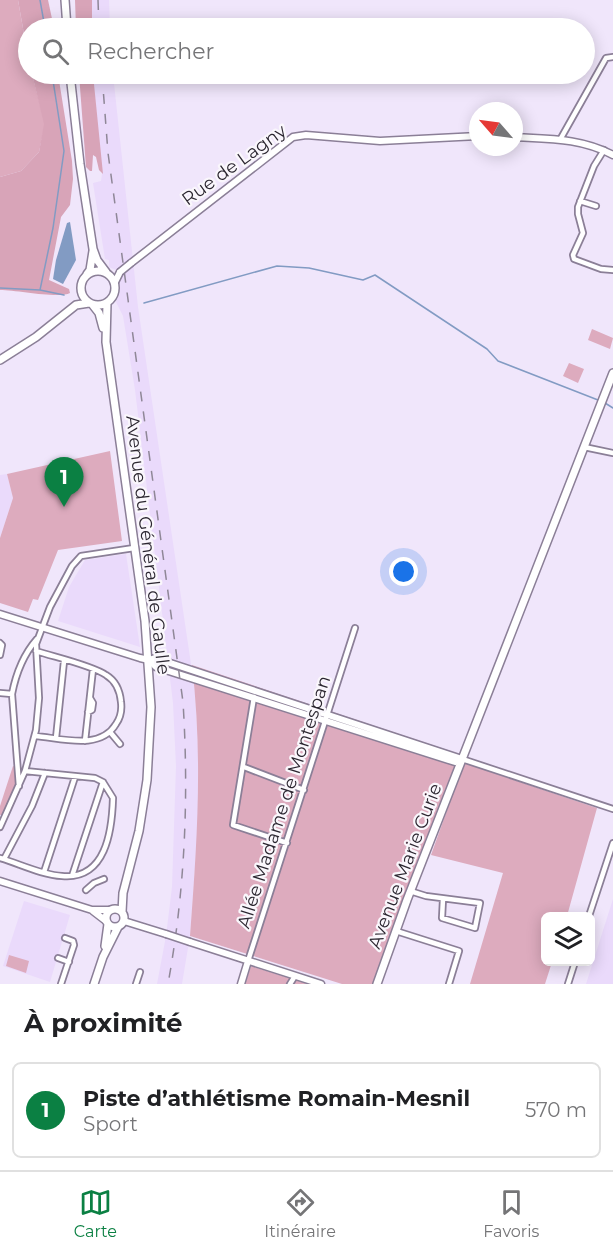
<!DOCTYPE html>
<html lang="fr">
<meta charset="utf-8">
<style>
body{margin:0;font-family:Montserrat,sans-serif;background:#f2f2f2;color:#202124}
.controls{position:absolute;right:18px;bottom:18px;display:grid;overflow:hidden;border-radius:9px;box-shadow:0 3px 15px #0003}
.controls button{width:54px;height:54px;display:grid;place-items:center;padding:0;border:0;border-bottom:2px solid #e0e0e0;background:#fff;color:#202124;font:30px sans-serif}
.compass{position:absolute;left:469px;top:102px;width:54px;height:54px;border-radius:50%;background:#fff;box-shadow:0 3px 15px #0003;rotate:298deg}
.you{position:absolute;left:404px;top:572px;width:21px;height:21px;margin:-15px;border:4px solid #fff;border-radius:50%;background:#1a73e8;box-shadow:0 0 0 9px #1a73e833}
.badge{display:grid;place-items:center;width:39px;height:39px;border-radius:50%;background:#0b8043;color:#fff;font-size:20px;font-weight:700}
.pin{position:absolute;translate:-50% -50px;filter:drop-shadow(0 2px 3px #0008)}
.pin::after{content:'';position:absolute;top:32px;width:21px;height:18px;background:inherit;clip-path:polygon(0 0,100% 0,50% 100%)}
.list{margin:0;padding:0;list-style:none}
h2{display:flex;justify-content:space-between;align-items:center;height:78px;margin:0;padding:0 24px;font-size:26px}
h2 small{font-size:20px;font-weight:400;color:#757577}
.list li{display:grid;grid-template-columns:39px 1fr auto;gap:18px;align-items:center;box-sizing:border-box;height:96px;margin:0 12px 12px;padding:0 12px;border:2px solid #e0e0e0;border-radius:9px}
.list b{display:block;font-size:22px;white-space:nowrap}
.list p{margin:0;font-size:20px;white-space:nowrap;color:#757577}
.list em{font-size:20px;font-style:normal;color:#757577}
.icon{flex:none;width:33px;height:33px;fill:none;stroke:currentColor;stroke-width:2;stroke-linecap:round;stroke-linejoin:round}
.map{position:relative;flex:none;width:613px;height:984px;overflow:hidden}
.search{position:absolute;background:#fff;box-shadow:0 3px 15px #0003;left:18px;right:18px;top:18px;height:66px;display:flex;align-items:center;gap:15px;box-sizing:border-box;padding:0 21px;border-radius:33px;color:#757577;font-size:22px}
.sheet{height:186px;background:#fff}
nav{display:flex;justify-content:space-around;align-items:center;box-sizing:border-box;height:84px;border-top:2px solid #e0e0e0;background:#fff;font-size:16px;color:#757577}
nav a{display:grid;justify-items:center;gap:3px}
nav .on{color:#0b8043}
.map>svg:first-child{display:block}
.built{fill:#eadafb}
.green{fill:#ddabbe}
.forest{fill:#d8a4b8}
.water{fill:#829bc3}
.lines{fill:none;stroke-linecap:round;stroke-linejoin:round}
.stream{stroke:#829bc3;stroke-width:1.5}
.minor-casing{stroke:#8b7f97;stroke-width:8}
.tertiary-casing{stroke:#8b7f97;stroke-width:9}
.secondary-casing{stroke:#8b7f97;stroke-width:10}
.minor{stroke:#fff;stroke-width:4.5}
.tertiary{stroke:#fff;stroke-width:6}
.secondary{stroke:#fff;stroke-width:7}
.rail{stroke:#8f8797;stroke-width:1.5;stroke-dasharray:10 10;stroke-linecap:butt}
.tertiary-bridge-casing{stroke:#8b7f97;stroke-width:9;stroke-linecap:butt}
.tertiary-bridge{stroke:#fff;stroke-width:6}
.labels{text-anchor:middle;stroke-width:4.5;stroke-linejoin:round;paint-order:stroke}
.street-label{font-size:18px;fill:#2b2630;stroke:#faf7fc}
</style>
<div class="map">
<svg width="613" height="984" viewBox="0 0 613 984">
<rect width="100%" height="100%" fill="#f0e6fb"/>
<!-- built -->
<path class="built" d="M92 0H109L110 28H92Z
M93 74H113L138 307 195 691 199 766 198 827 190 936 182 984H157L166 936 172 887 176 766 173 703 135 390 123 316 116 302 120 292 119 278 116 270 109 267V260L105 259 93 183 101 181 102 174Z
M7 474 13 498 0 538V475Z
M126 554 140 647 58 621 69 587 85 560Z
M613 899V984H586Z
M24 901 70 915 50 982 3 966Z"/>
<!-- green -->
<path class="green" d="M0 0H18L28 57V74H32L45 124 39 152 21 171 0 177Z
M592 329 613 338 610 349 588 340Z
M569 363 584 369 578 383 563 376Z
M110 451 122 541 58 550 38 600 33 599 28 612 0 603V538L13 498 7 474Z
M192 665 459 754 373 984H342L190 936C197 843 203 759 192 665Z
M464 763 597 808 567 916H546V962H552L545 984H470L503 873 431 855Z
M13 766 15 767 17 787 4 815H0V806Z
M9 955 29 961 26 973 6 966Z
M251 966 308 984H245Z"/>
<!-- forest -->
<path class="forest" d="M18 0H48L54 28H28V57Z
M75 0H92V28H76Z
M32 74H58L72 161 73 179 70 205 61 217 49 280 69 289 70 293C59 299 17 290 0 290V177L21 171 39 152 44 124Z
M79 74H93L103 174 99 170 96 157 93 155 92 171H90L86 167Z"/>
<!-- water -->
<path class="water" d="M70 222 76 260 63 284 53 279 56 260 67 223Z"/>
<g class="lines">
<!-- stream -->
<path class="stream" d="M40 0 45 28
M0 288 40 290 64 295
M40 290 53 228 64 151 52 74
M144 303 277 266 309 268 363 280 375 275 487 349 498 361 598 400
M605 403 613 408"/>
<defs>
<path id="minor" d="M561 138 606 58 613 57
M604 150 594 166 578 207V214L583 233 573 255 574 259 601 269 613 270
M580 201 596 206
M584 447 613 453
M0 643 2 645 0 655
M0 693 12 694
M254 697 233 825 287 843
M88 712 92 710 93 703 90 698
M110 732 120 744
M35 736C61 738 100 751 116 724 121 717 122 710 121 702 120 691 116 681 106 675 91 665 54 657 36 651
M56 738 64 661
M85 741 93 669
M462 759 613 809
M244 767 304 790
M19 786 12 694C16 673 23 655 37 639
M0 827 25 771 36 730 39 698 36 644 50 607 72 566 81 556 134 548
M0 858C20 864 42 875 62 876 106 880 112 831 113 798L103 782 95 778 25 771
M4 859 32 806 45 773
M44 872 75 777
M72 876 103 782
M86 890 94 883 104 879
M410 891 426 896 480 903 475 928 442 918 443 899
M589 916 613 843
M396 931 459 951 449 984
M58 958 69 962
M248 961 355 628
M61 984 74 945 73 941 65 938
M136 984 140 972
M290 984 295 976
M568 984 575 962"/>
<path id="tertiary" d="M514 137C549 139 581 138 613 155
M131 263 293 137 306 135 380 141 478 136
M115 282 120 272
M0 614 140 658 149 660 155 658 462 759
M149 660 156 667 455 762 462 759
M0 881 92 910H109
M93 911 106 921
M124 921 166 934
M190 942 321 984
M241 984 248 961"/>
<path id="secondary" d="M65 0 67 28
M70 74 80 164 93 249 97 260 106 272
M81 288a17 17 0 1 1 34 0a17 17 0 1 1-34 0Z
M87 274 90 270 93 251
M107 303 106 342 145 621 151 707 147 780 139 831 123 893 122 912
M92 304 99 313 103 328
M0 360 36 337 76 305 89 303
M106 918a9 9 0 1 1 18 0a9 9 0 1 1-18 0Z
M105 946 108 924
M94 984 103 957 118 927
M377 984 407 900 613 373"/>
</defs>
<!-- minor casing -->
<use href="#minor" class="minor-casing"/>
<!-- tertiary casing -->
<use href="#tertiary" class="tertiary-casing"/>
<!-- secondary casing -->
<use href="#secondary" class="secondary-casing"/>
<!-- minor -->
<use href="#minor" class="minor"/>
<!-- tertiary -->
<use href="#tertiary" class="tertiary"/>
<!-- secondary -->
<use href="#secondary" class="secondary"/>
<!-- rail -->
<path class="rail" d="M98 0 99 28
M102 74 108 153 183 702C189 797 185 890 168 984"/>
<defs>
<path id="tertiary-bridge" d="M120 272 131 263
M166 934 190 942"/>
</defs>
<!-- tertiary-bridge casing -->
<use href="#tertiary-bridge" class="tertiary-bridge-casing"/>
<!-- tertiary-bridge -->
<use href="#tertiary-bridge" class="tertiary-bridge"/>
</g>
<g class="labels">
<!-- street labels -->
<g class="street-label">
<text transform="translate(234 165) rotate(-36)" y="6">Rue de Lagny</text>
<text transform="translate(148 545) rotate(83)" y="6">Avenue du Général de Gaulle</text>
<text transform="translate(284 802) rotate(-72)" y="6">Allée Madame de Montespan</text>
<text transform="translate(405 866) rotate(-69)" y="6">Avenue Marie Curie</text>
</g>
</g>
</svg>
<div class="controls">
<button><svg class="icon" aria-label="layers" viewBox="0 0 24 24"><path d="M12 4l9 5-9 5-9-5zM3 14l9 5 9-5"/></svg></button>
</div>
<svg class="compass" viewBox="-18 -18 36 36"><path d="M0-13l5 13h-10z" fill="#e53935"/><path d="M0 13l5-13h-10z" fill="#757577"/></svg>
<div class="you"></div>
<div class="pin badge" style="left:64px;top:507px">1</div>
<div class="search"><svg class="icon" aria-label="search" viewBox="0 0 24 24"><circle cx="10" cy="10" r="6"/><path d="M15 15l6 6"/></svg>Rechercher</div>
</div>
<section class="sheet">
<h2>À proximité<small></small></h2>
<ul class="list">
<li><span class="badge">1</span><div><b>Piste d’athlétisme Romain-Mesnil</b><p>Sport</p></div><em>570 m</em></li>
</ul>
</section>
<nav>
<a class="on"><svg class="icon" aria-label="map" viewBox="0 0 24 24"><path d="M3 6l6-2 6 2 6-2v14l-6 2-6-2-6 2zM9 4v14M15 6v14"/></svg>Carte</a>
<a><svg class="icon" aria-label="directions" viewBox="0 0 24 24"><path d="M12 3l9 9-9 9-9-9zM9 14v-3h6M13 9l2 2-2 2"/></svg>Itinéraire</a>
<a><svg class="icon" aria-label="saved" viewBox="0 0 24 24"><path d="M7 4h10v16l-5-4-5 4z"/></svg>Favoris</a>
</nav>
